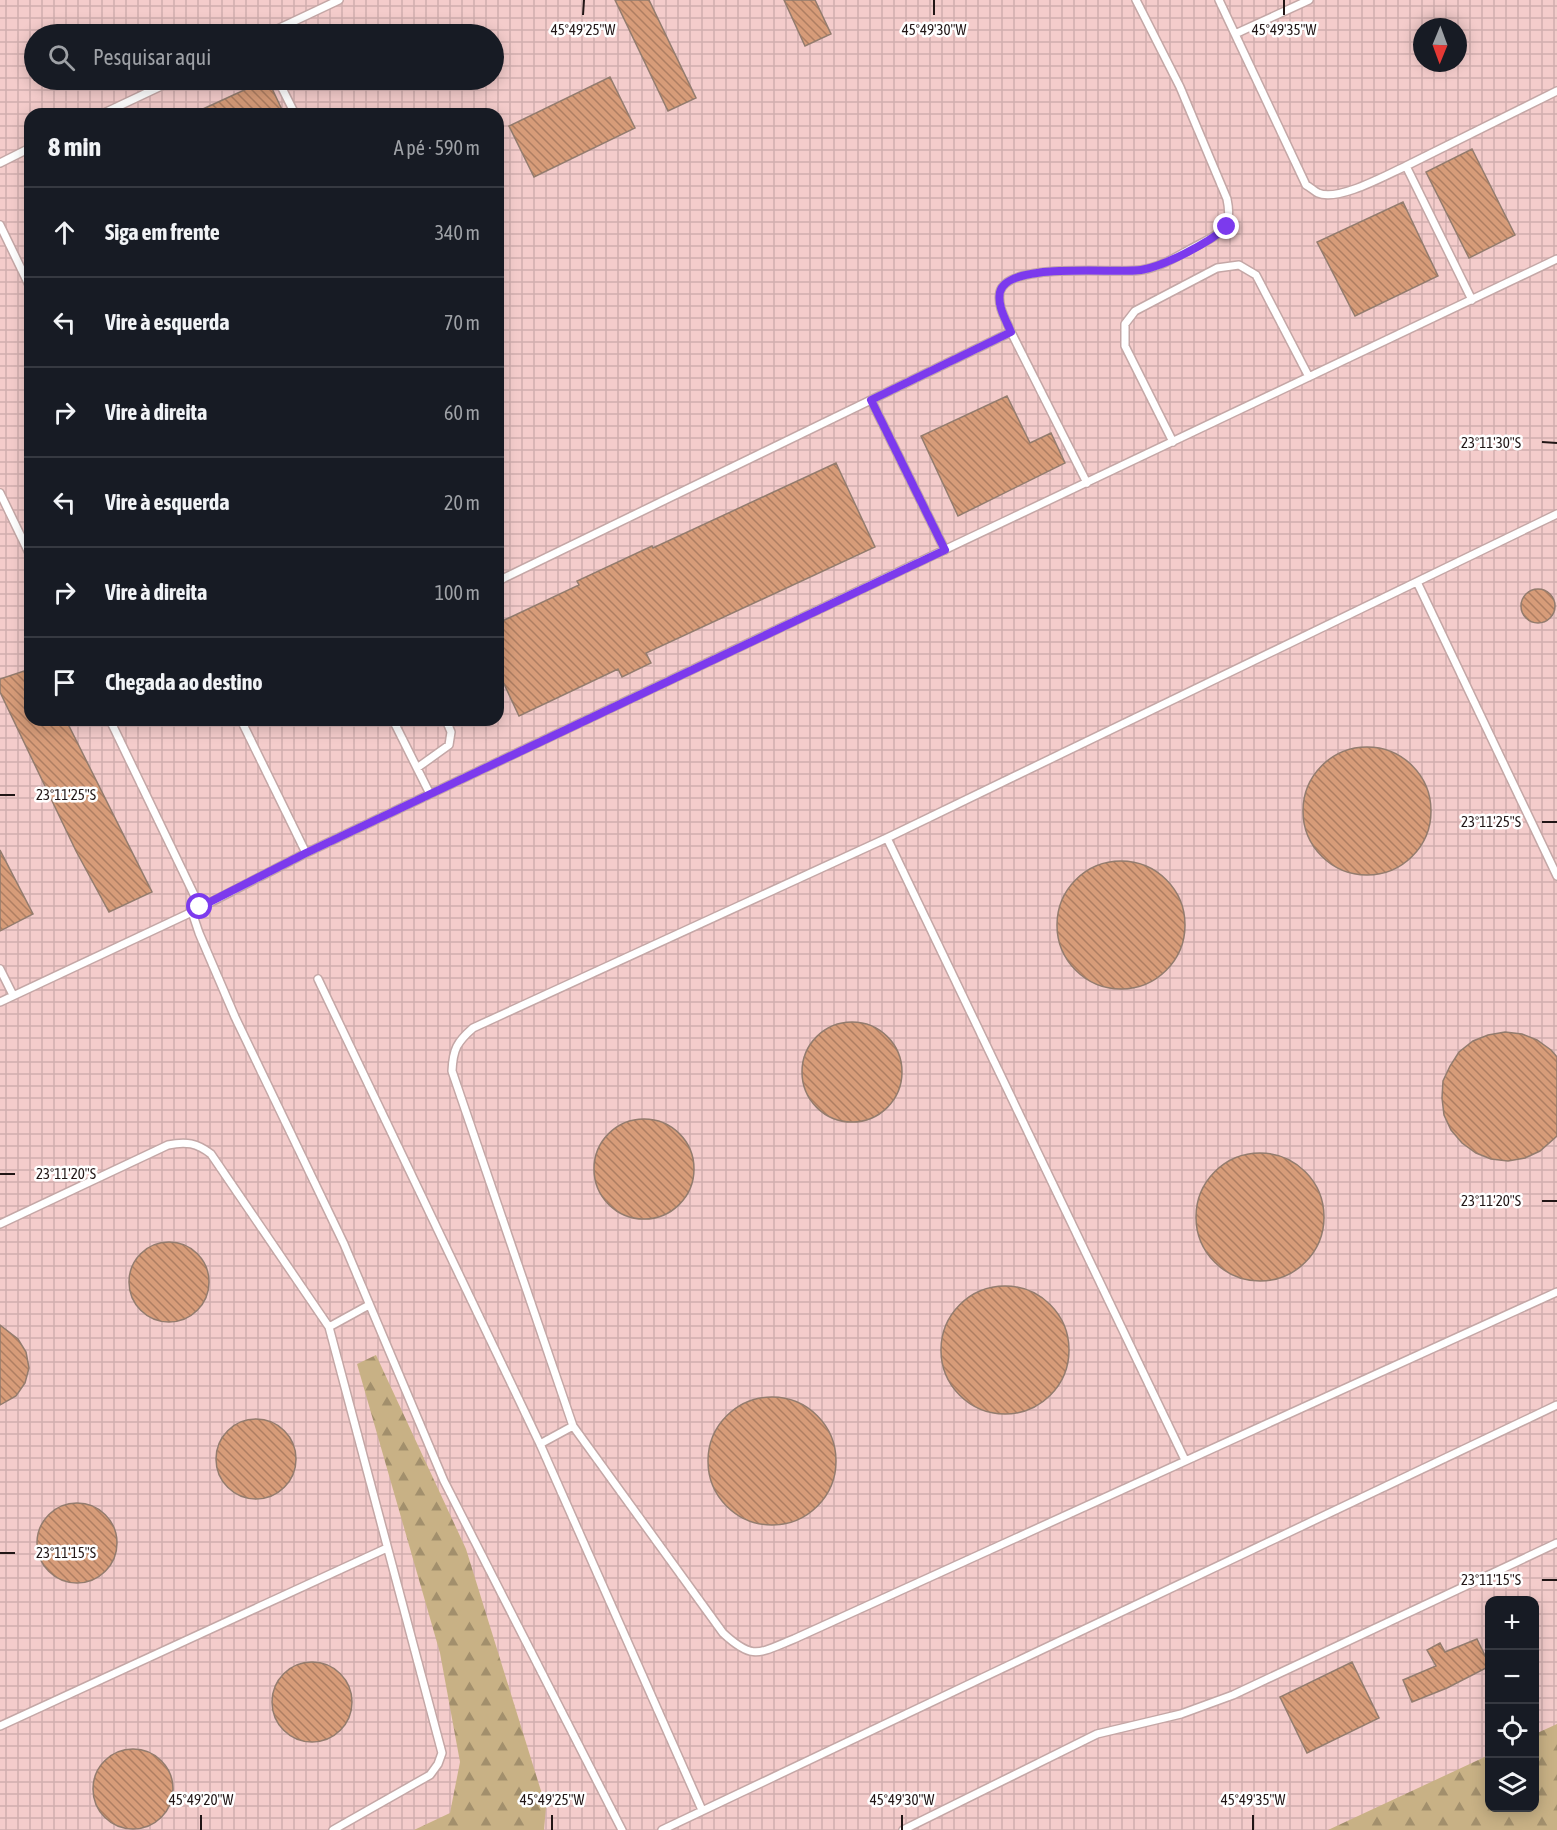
<!DOCTYPE html>
<html lang="pt">
<meta charset="utf-8">
<style>
body{margin:0;font-family:"Asap Condensed",sans-serif;background:#242831;color:#f1f3f6}
.controls{position:absolute;right:18px;bottom:18px;display:grid;overflow:hidden;border-radius:12px;box-shadow:0 3px 15px #0003}
.controls button{width:54px;height:54px;display:grid;place-items:center;padding:0;border:0;border-bottom:2px solid #363941;background:#171b24;color:#f1f3f6;font:30px sans-serif}
.compass{position:absolute;left:1413px;top:18px;width:54px;height:54px;border-radius:50%;background:#171b24;box-shadow:0 3px 15px #0003;rotate:181deg}
.stop{position:absolute;width:18px;height:18px;margin:-14px;border:4px solid #7c3aed;border-radius:50%;background:#fff}
.stop.end{background:#7c3aed;border-color:#fff;box-shadow:0 2px 6px #0008}
.list{margin:0;padding:0;list-style:none}
h2{display:flex;justify-content:space-between;align-items:center;height:78px;margin:0;padding:0 24px;font-size:26px}
h2 small{font-size:20px;font-weight:400;color:#9ea1a6}
.list li{display:grid;grid-template-columns:39px 1fr auto;gap:18px;align-items:center;box-sizing:border-box;height:90px;padding:0 24px;border-top:2px solid #363941}
.list b{display:block;font-size:22px;white-space:nowrap}
.list em{font-size:20px;font-style:normal;color:#9ea1a6}
.icon{flex:none;width:33px;height:33px;fill:none;stroke:currentColor;stroke-width:2;stroke-linecap:round;stroke-linejoin:round}
.map{position:relative;flex:none;width:1557px;height:1830px;overflow:hidden}
.search{position:absolute;background:#171b24;box-shadow:0 3px 15px #0003;left:24px;top:24px;width:480px;height:66px;display:flex;align-items:center;gap:15px;box-sizing:border-box;padding:0 21px;border-radius:33px;color:#9ea1a6;font-size:22px}
.panel{position:absolute;background:#171b24;box-shadow:0 3px 15px #0003;left:24px;top:108px;width:480px;height:618px;border-radius:18px}
.map>svg:first-child{display:block}
.industrial{fill:url(#industrial-grid);fill-rule:evenodd}
.forest{fill:url(#forest-firs)}
.building{fill:url(#building-back-hatch);stroke:#937c6e;stroke-width:1.5}
.lines{fill:none;stroke-linecap:round;stroke-linejoin:round}
.service-casing{stroke:#c4a7a6;stroke-width:10}
.service{stroke:#fff;stroke-width:7}
.route{stroke:#7c3aed;stroke-width:8}
.ticks{fill:none;stroke:#211616;stroke-width:2}
.ticks-label{font-size:15px;text-anchor:middle;fill:#211616;stroke:#fff;stroke-width:5;stroke-linejoin:round;paint-order:stroke}
</style>
<div class="map">
<svg width="1557" height="1830" viewBox="0 0 1557 1830">
<defs>
<pattern id="industrial-grid" width="8" height="8" patternUnits="userSpaceOnUse" patternTransform="scale(1.5)"><rect width="8" height="8" fill="#f4cccb"/><path d="M0 4h8M4 0v8" fill="none" stroke="#d1aeae"/></pattern>
<pattern id="forest-firs" width="22" height="20" patternUnits="userSpaceOnUse" patternTransform="scale(1.5)"><rect width="22" height="20" fill="#c8b185"/><path d="M5 1l3.5 6h-7zM16 11l3.5 6h-7z" fill="#a28f6c"/></pattern>
<pattern id="building-back-hatch" width="6" height="6" patternUnits="userSpaceOnUse" patternTransform="scale(1.5)"><rect width="6" height="6" fill="#d79c79"/><path d="M-1 5l2 2M0 0l6 6M5-1l2 2" fill="none" stroke="#ae7e62"/></pattern>
</defs>
<rect width="100%" height="100%" fill="#f8d9d8"/>
<!-- industrial -->
<path class="industrial" d="M0 0H1557V1830H0ZM1422 27H1458V63H1422ZM34 34H494V80H34ZM30 114H498V720H30ZM1490 1600H1534V1808H1490Z"/>
<!-- forest -->
<path class="forest" d="M376 1355 466 1549 546 1807 544 1830H414L450 1813 460 1762 440 1653 357 1364Z
M1557 1724V1830H1328L1489 1755 1490 1808H1534L1535 1734Z"/>
<!-- building -->
<path class="building" d="M615 0H649L696 98 668 111Z
M784 0H815L831 34 805 46Z
M610 77 635 128 534 177 509 126Z
M266 80H268L284 114H192Z
M1472 149 1515 235 1469 258 1426 172Z
M1403 202 1438 276 1355 316 1317 242Z
M1007 396 1030 443 1051 433 1065 463 958 516 921 436Z
M836 463 875 547 646 653 651 663 622 677 618 669 519 716 498 671V623L579 585 577 581 652 546 653 548Z
M1521 606a17 17 0 1 1 34 0a17 17 0 1 1-34 0Z
M30 669V720H66L152 892 109 912 76 851 0 692V679Z
M1303 811a64 64 0 1 1 128 0a64 64 0 1 1-128 0Z
M0 850 33 914 0 931Z
M1057 925a64 64 0 1 1 128 0a64 64 0 1 1-128 0Z
M802 1072a50 50 0 1 1 100 0a50 50 0 1 1-100 0Z
M1505 1032 1522 1034 1537 1040 1551 1050 1557 1057V1136L1540 1151 1525 1158 1508 1161 1491 1159 1476 1153 1462 1143 1451 1130 1444 1115 1442 1098 1443 1081 1450 1066 1459 1052 1473 1041 1488 1035Z
M594 1169a50 50 0 1 1 100 0a50 50 0 1 1-100 0Z
M1196 1217a64 64 0 1 1 128 0a64 64 0 1 1-128 0Z
M129 1282a40 40 0 1 1 80 0a40 40 0 1 1-80 0Z
M941 1350a64 64 0 1 1 128 0a64 64 0 1 1-128 0Z
M0 1325 18 1339 26 1352 29 1368 25 1383 16 1396 0 1405Z
M708 1461a64 64 0 1 1 128 0a64 64 0 1 1-128 0Z
M216 1459a40 40 0 1 1 80 0a40 40 0 1 1-80 0Z
M37 1543a40 40 0 1 1 80 0a40 40 0 1 1-80 0Z
M1477 1639 1490 1666 1447 1688 1412 1702 1403 1680 1436 1666 1427 1650 1440 1643 1445 1652Z
M272 1702a40 40 0 1 1 80 0a40 40 0 1 1-80 0Z
M1352 1662 1379 1718 1307 1753 1280 1697Z
M93 1789a40 40 0 1 1 80 0a40 40 0 1 1-80 0Z"/>
<g class="lines">
<defs>
<path id="service" d="M1219 0 1306 185C1310 187 1314 191 1318 193 1338 202 1386 175 1406 166
M267 34 339 0
M1235 34 1309 0
M278 80 295 114
M102 114 174 80
M0 163 30 148
M0 225 30 287
M1472 300 1406 166 1557 91
M1011 332C1006 320 997 306 1000 292 1007 261 1115 274 1141 270 1162 267 1181 254 1200 244 1223 232 1233 227 1227 199L1180 87 1136 0
M871 400 945 550
M1173 442 1125 346V324L1135 311 1217 268 1239 265 1256 275 1309 377
M0 493 30 555
M1557 514 887 838 473 1028C457 1042 453 1049 452 1071L573 1426 723 1633C753 1661 759 1653 794 1639L1557 1292
M498 581 1011 332 1087 483
M1417 582 1557 876
M110 720 200 907
M241 720 306 853
M393 720 430 794
M417 768 449 745 451 732 446 720
M887 838 1185 1460
M192 912 199 933 235 1017 344 1244 444 1481 622 1830
M0 969 13 995
M318 979 540 1444 702 1810
M0 1002 192 912 306 853 1557 259
M0 1224 168 1145C186 1141 197 1143 211 1154L329 1327 442 1753 438 1764 430 1775 333 1830
M329 1327 369 1305
M540 1444 573 1426
M0 1726 387 1548
M662 1830 1557 1405
M903 1830 1097 1734 1181 1714 1233 1695 1557 1543"/>
</defs>
<!-- service casing -->
<use href="#service" class="service-casing"/>
<!-- service -->
<use href="#service" class="service"/>
</g>
<g class="lines">
<!-- route -->
<path class="route" d="M200 907 306 853 945 550 871 400 1011 332C1006 320 997 306 1000 292 1007 261 1114 274 1141 270 1165 266 1208 243 1227 227"/>
</g>
<!-- ticks -->
<path class="ticks" d="M583 15 584 0M934 15V0M1284 15V0M1542 442 1557 443M0 795H15M1542 822H1557M0 1174H15M1542 1201H1557M0 1553H15M1542 1580H1557M201 1830V1815M552 1830V1815M902 1830V1815M1253 1830V1815"/>
<g class="ticks-label">
<text x="583" y="35">45°49'25"W</text>
<text x="934" y="35">45°49'30"W</text>
<text x="1284" y="35">45°49'35"W</text>
<text x="1491" y="448">23°11'30"S</text>
<text x="66" y="800">23°11'25"S</text>
<text x="1491" y="827">23°11'25"S</text>
<text x="66" y="1179">23°11'20"S</text>
<text x="1491" y="1206">23°11'20"S</text>
<text x="66" y="1558">23°11'15"S</text>
<text x="1491" y="1585">23°11'15"S</text>
<text x="201" y="1805">45°49'20"W</text>
<text x="552" y="1805">45°49'25"W</text>
<text x="902" y="1805">45°49'30"W</text>
<text x="1253" y="1805">45°49'35"W</text>
</g>
</svg>
<div class="controls">
<button>+</button>
<button>−</button>
<button><svg class="icon" aria-label="locate" viewBox="0 0 24 24"><circle cx="12" cy="12" r="6"/><path d="M12 2v4M12 18v4M2 12h4M18 12h4"/></svg></button>
<button><svg class="icon" aria-label="layers" viewBox="0 0 24 24"><path d="M12 4l9 5-9 5-9-5zM3 14l9 5 9-5"/></svg></button>
</div>
<svg class="compass" viewBox="-18 -18 36 36"><path d="M0-13l5 13h-10z" fill="#e53935"/><path d="M0 13l5-13h-10z" fill="#9ea1a6"/></svg>
<div class="stop" style="left:200px;top:907px"></div>
<div class="stop end" style="left:1227px;top:227px"></div>
<div class="search"><svg class="icon" aria-label="search" viewBox="0 0 24 24"><circle cx="10" cy="10" r="6"/><path d="M15 15l6 6"/></svg>Pesquisar aqui</div>
<section class="panel">
<h2>8 min<small>A pé · 590 m</small></h2>
<ul class="list">
<li><svg class="icon" aria-label="ahead" viewBox="0 0 24 24"><path d="M12 20V5M6 11l6-6 6 6"/></svg><div><b>Siga em frente</b></div><em>340 m</em></li>
<li><svg class="icon" aria-label="left" viewBox="0 0 24 24"><path d="M17 20v-9H6M10 6l-5 5 5 5"/></svg><div><b>Vire à esquerda</b></div><em>70 m</em></li>
<li><svg class="icon" aria-label="right" viewBox="0 0 24 24"><path d="M7 20v-9h11M14 6l5 5-5 5"/></svg><div><b>Vire à direita</b></div><em>60 m</em></li>
<li><svg class="icon" aria-label="left" viewBox="0 0 24 24"><path d="M17 20v-9H6M10 6l-5 5 5 5"/></svg><div><b>Vire à esquerda</b></div><em>20 m</em></li>
<li><svg class="icon" aria-label="right" viewBox="0 0 24 24"><path d="M7 20v-9h11M14 6l5 5-5 5"/></svg><div><b>Vire à direita</b></div><em>100 m</em></li>
<li><svg class="icon" aria-label="arrive" viewBox="0 0 24 24"><path d="M6 21V4h12l-3 4 3 4H6"/></svg><div><b>Chegada ao destino</b></div></li>
</ul>
</section>
</div>
